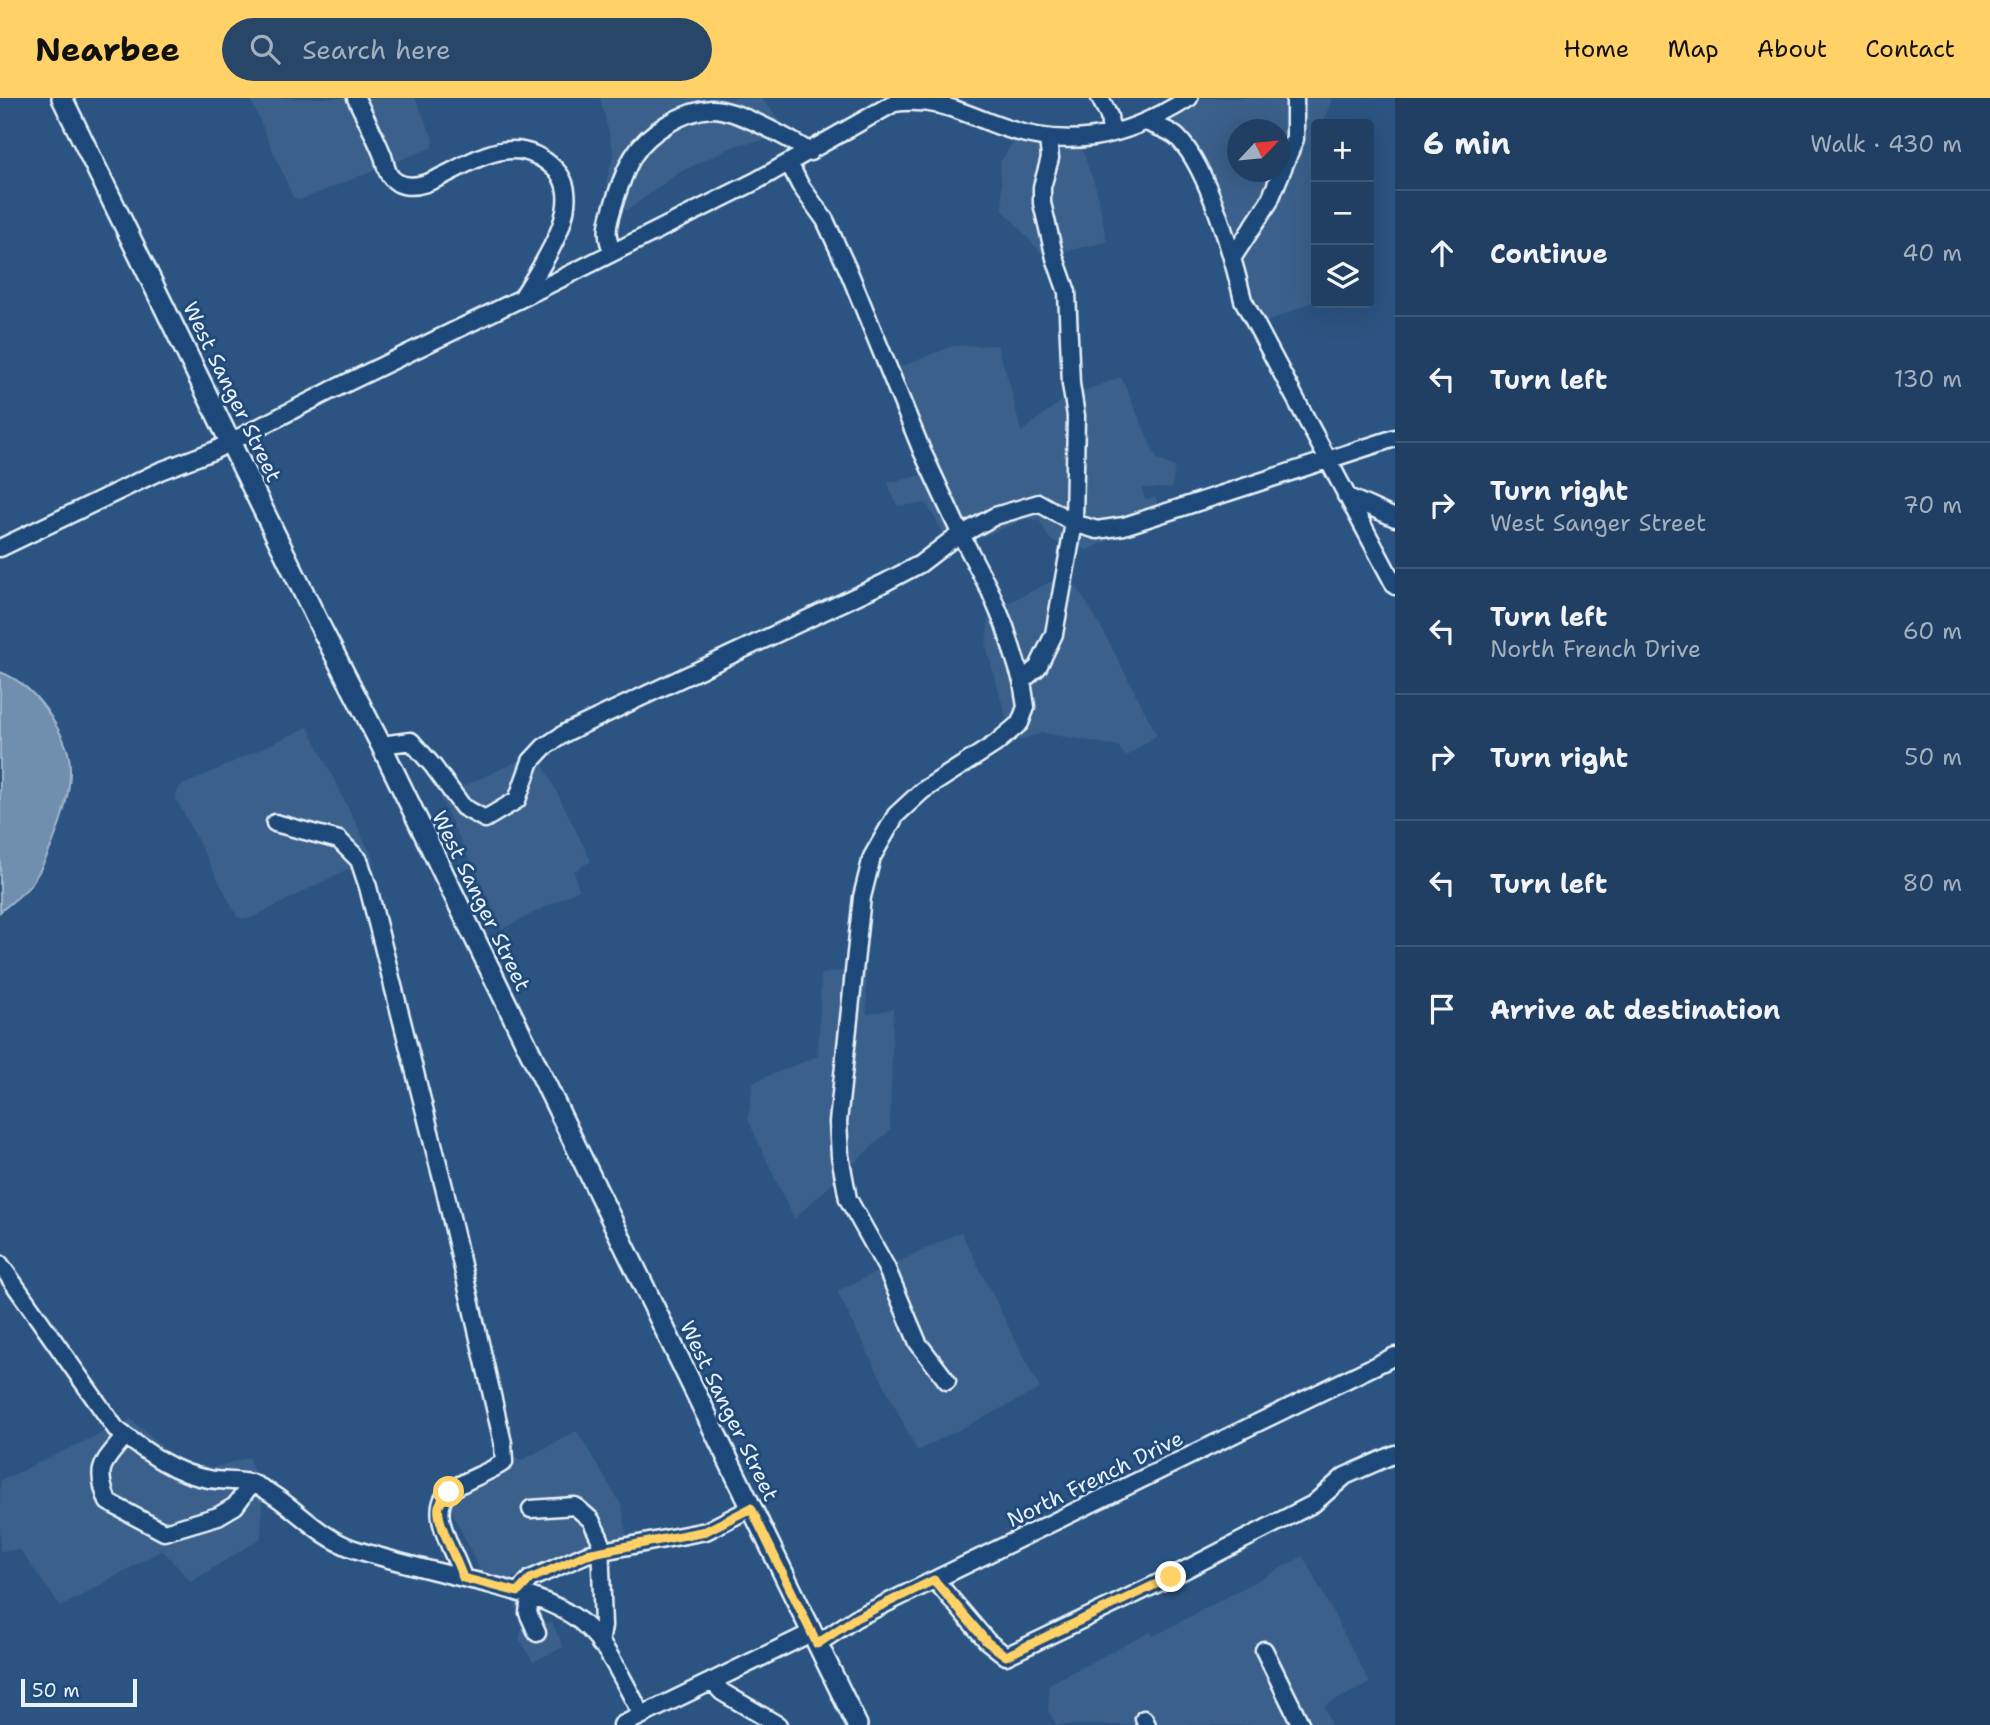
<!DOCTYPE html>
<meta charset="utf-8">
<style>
body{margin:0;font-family:"Shantell Sans",sans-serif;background:#284668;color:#f1f3f6}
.controls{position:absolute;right:21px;top:21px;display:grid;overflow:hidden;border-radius:7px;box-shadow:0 7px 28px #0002}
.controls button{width:63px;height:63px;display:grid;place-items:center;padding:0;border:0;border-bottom:2px solid #3d5877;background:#203f62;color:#f1f3f6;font:35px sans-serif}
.compass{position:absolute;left:1227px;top:21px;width:63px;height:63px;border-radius:50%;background:#203f62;box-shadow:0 7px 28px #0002;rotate:64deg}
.scale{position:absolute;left:21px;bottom:18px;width:116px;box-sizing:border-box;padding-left:7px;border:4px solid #e8f1f8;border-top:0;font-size:19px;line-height:24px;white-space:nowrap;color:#e8f1f8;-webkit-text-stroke:5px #1f4a7a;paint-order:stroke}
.stop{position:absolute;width:21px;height:21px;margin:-16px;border:5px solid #ffd166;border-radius:50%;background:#fff}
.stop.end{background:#ffd166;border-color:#fff;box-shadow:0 2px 7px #0008}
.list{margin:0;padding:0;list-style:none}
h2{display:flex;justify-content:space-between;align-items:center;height:91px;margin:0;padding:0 28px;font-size:30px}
h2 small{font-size:23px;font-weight:400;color:#a2afbe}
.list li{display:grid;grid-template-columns:46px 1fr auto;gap:21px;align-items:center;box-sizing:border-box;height:126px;padding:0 28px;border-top:2px solid #3d5877}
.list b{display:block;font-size:26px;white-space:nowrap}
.list p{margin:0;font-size:23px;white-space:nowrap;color:#a2afbe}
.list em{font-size:23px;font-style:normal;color:#a2afbe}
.icon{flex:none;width:38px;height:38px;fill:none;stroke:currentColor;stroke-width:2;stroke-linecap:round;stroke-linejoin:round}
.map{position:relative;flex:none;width:1395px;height:1627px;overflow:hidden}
header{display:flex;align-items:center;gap:42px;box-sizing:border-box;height:98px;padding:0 35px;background:#ffd166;color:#111}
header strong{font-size:33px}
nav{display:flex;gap:38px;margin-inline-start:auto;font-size:24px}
.search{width:490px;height:63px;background:#284668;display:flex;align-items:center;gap:18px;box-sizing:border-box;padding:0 24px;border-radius:38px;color:#a2afbe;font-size:26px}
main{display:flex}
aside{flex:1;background:#203f62}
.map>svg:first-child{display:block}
.built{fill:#3a608b;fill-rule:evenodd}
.water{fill:#708ead;stroke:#a0b6cb;stroke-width:2}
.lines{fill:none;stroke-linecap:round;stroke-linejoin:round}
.minor-casing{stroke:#e8f1f8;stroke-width:21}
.major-casing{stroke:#e8f1f8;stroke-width:24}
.minor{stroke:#1f4a7a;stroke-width:16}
.major{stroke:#1f4a7a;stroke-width:19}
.route{stroke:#ffd166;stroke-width:9}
.labels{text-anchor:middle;stroke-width:6;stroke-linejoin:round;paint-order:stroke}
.street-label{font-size:21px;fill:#e8f1f8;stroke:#1f4a7a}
</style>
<header>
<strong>Nearbee</strong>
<div class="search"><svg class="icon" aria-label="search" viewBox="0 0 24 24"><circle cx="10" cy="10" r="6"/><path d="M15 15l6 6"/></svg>Search here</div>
<nav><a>Home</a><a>Map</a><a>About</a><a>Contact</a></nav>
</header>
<main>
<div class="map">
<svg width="1395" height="1627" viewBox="0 0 1395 1627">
<rect width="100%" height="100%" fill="#2b5482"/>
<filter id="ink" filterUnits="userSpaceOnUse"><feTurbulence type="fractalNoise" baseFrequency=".0143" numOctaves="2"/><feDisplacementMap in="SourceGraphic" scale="14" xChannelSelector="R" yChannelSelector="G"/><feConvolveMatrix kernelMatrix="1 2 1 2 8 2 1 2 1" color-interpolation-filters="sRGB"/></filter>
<g filter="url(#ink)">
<!-- built -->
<path class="built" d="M250 0H415L434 43 431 50 300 102 293 99Z
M600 0H761L784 27 766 42 737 47 680 74 626 113 606 83 614 56Z
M1201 0H1332L1323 26H1316V202L1263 226 1195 53 1173 21ZM1238 32H1280V74H1238Z
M1013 44 1081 49 1096 90 1107 144 1044 158 1003 112 1000 64Z
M997 247 1011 291 1021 334 1065 300 1121 279 1157 361 1175 369 1172 390H1142L1145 401 1156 400 1161 421 1087 452 1051 443 1039 422 1025 421 953 451 926 405 897 408 888 385 925 376 883 276 952 248Z
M1054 482 1074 484 1100 527 1157 637 1126 659 1118 648 1042 635 1019 643 1006 620 986 548 989 514Z
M308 629 375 764 354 774 348 771 252 820H238L175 699 179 689Z
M528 651 542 664 591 763 574 773 579 792 502 831 440 699 520 662Z
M866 869 867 916 893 911 890 1032 794 1121 748 1022 753 984 818 958 821 876Z
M961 1134 1040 1291 917 1353 837 1193Z
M131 1321 176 1361 212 1370 249 1359 262 1404 261 1440 191 1484 162 1452 61 1509 20 1452 0 1453V1383Z
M577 1333 622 1408 627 1441 583 1452 506 1483 482 1477 442 1392 511 1355 520 1363Z
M1303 1458 1370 1585 1324 1608 1331 1627H1056L1048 1612 1049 1586 1150 1534 1154 1538Z
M513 1502 539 1512 545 1526 552 1524 563 1549 533 1564 519 1540 523 1527Z"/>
<!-- water -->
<path class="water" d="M0 574C22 582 39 600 51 619 60 634 70 651 70 669 71 703 51 757 32 785 24 796 10 805 0 814Z"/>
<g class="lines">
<defs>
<path id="minor" d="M356 0C365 19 375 38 383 58 385 64 386 73 390 78 392 81 395 83 398 85 438 105 498 13 556 72 587 104 541 169 523 198
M1100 0 1109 18 1111 35
M1146 24C1157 29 1171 32 1179 41 1209 72 1233 160 1243 202L1395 488
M789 65 800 87 825 122 849 174 922 353 961 437 990 493 1005 529 1022 583 1026 609 1020 625 995 646 922 693 896 717 872 759 862 799 838 1024 840 1058 848 1101 886 1169 918 1245 947 1283
M613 154C603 136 609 121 615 102 620 87 625 71 634 57 648 34 683 13 711 11 735 10 790 41 810 54
M1233 159 1269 104 1295 41V0
M1346 398 1395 420
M0 450 160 373 213 353 330 293 522 200 756 83 894 5C932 0 956 11 991 25 1065 54 1123 42 1189 0
M1022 583 1038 569 1054 536 1074 425 1076 318 1071 286 1067 194 1055 160 1042 105V89L1050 60 1048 40
M381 647 411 643 433 668 463 709 485 721 517 702 531 663 544 649 567 634 882 486 920 466 950 443 995 418 1039 405 1074 425 1097 432 1124 428 1395 340
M275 725 339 742 359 762 368 789 445 1093 503 1345 504 1364C487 1376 466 1381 450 1393 425 1413 456 1455 463 1480
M0 1166 116 1331C144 1352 174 1376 209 1381 224 1384 243 1381 256 1387 292 1404 315 1438 354 1451 398 1465 443 1475 488 1486 517 1494 547 1501 573 1518 606 1539 623 1584 642 1617
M125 1338C103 1366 94 1368 108 1404L164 1434 218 1418 235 1408 252 1385
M531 1411 575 1408 591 1422 600 1441 603 1528 600 1546
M935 1482 987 1543 1006 1558 1171 1479 1313 1406 1345 1378 1395 1356
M518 1494 530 1481 587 1456 706 1433 751 1410
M530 1498 528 1515 537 1535
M817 1546 856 1520 1395 1258
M1264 1552 1301 1627
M712 1583 722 1594 778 1627
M1144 1621 1147 1627
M622 1627 811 1535"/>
<path id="major" d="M62 0 319 526 381 647 857 1627"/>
</defs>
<!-- minor casing -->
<use href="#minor" class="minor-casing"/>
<!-- major casing -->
<use href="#major" class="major-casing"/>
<!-- minor -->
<use href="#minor" class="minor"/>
<!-- major -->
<use href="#major" class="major"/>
</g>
</g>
<g class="lines" filter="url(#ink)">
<!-- route -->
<path class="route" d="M449 1394C446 1398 440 1404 439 1408 435 1422 458 1464 463 1480L518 1494 530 1481 587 1456 706 1433 751 1410 817 1546 856 1520 934 1482 987 1544 1006 1558 1171 1479"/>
</g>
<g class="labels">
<!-- street labels -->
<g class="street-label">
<text transform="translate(232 294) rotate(64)" y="7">West Sanger Street</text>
<text transform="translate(481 803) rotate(64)" y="7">West Sanger Street</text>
<text transform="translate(729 1313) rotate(64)" y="7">West Sanger Street</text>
<text transform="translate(1095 1381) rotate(-26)" y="7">North French Drive</text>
</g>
</g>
</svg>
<div class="controls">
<button>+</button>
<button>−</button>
<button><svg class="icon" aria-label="layers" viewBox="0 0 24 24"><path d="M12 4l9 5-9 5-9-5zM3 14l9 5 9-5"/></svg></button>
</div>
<svg class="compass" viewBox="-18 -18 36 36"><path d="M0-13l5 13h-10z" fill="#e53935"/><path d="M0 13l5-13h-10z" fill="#a2afbe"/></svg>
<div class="scale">50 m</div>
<div class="stop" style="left:449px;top:1394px"></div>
<div class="stop end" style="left:1171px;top:1479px"></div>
</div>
<aside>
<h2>6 min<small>Walk · 430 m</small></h2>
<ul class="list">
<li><svg class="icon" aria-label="ahead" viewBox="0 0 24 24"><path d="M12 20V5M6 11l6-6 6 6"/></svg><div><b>Continue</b></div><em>40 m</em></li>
<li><svg class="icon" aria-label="left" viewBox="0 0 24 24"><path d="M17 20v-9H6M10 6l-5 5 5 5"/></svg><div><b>Turn left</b></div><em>130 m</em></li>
<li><svg class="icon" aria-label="right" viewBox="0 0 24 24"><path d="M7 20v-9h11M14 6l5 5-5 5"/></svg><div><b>Turn right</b><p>West Sanger Street</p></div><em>70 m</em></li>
<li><svg class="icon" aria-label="left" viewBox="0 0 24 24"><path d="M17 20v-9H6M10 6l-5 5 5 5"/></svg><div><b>Turn left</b><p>North French Drive</p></div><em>60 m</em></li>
<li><svg class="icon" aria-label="right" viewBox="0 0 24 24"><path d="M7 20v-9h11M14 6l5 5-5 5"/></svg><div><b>Turn right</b></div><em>50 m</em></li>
<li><svg class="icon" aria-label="left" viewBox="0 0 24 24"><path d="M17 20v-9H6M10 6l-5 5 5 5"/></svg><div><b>Turn left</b></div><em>80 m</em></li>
<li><svg class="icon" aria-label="arrive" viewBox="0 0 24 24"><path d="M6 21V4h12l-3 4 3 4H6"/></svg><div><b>Arrive at destination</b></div></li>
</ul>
</aside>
</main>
